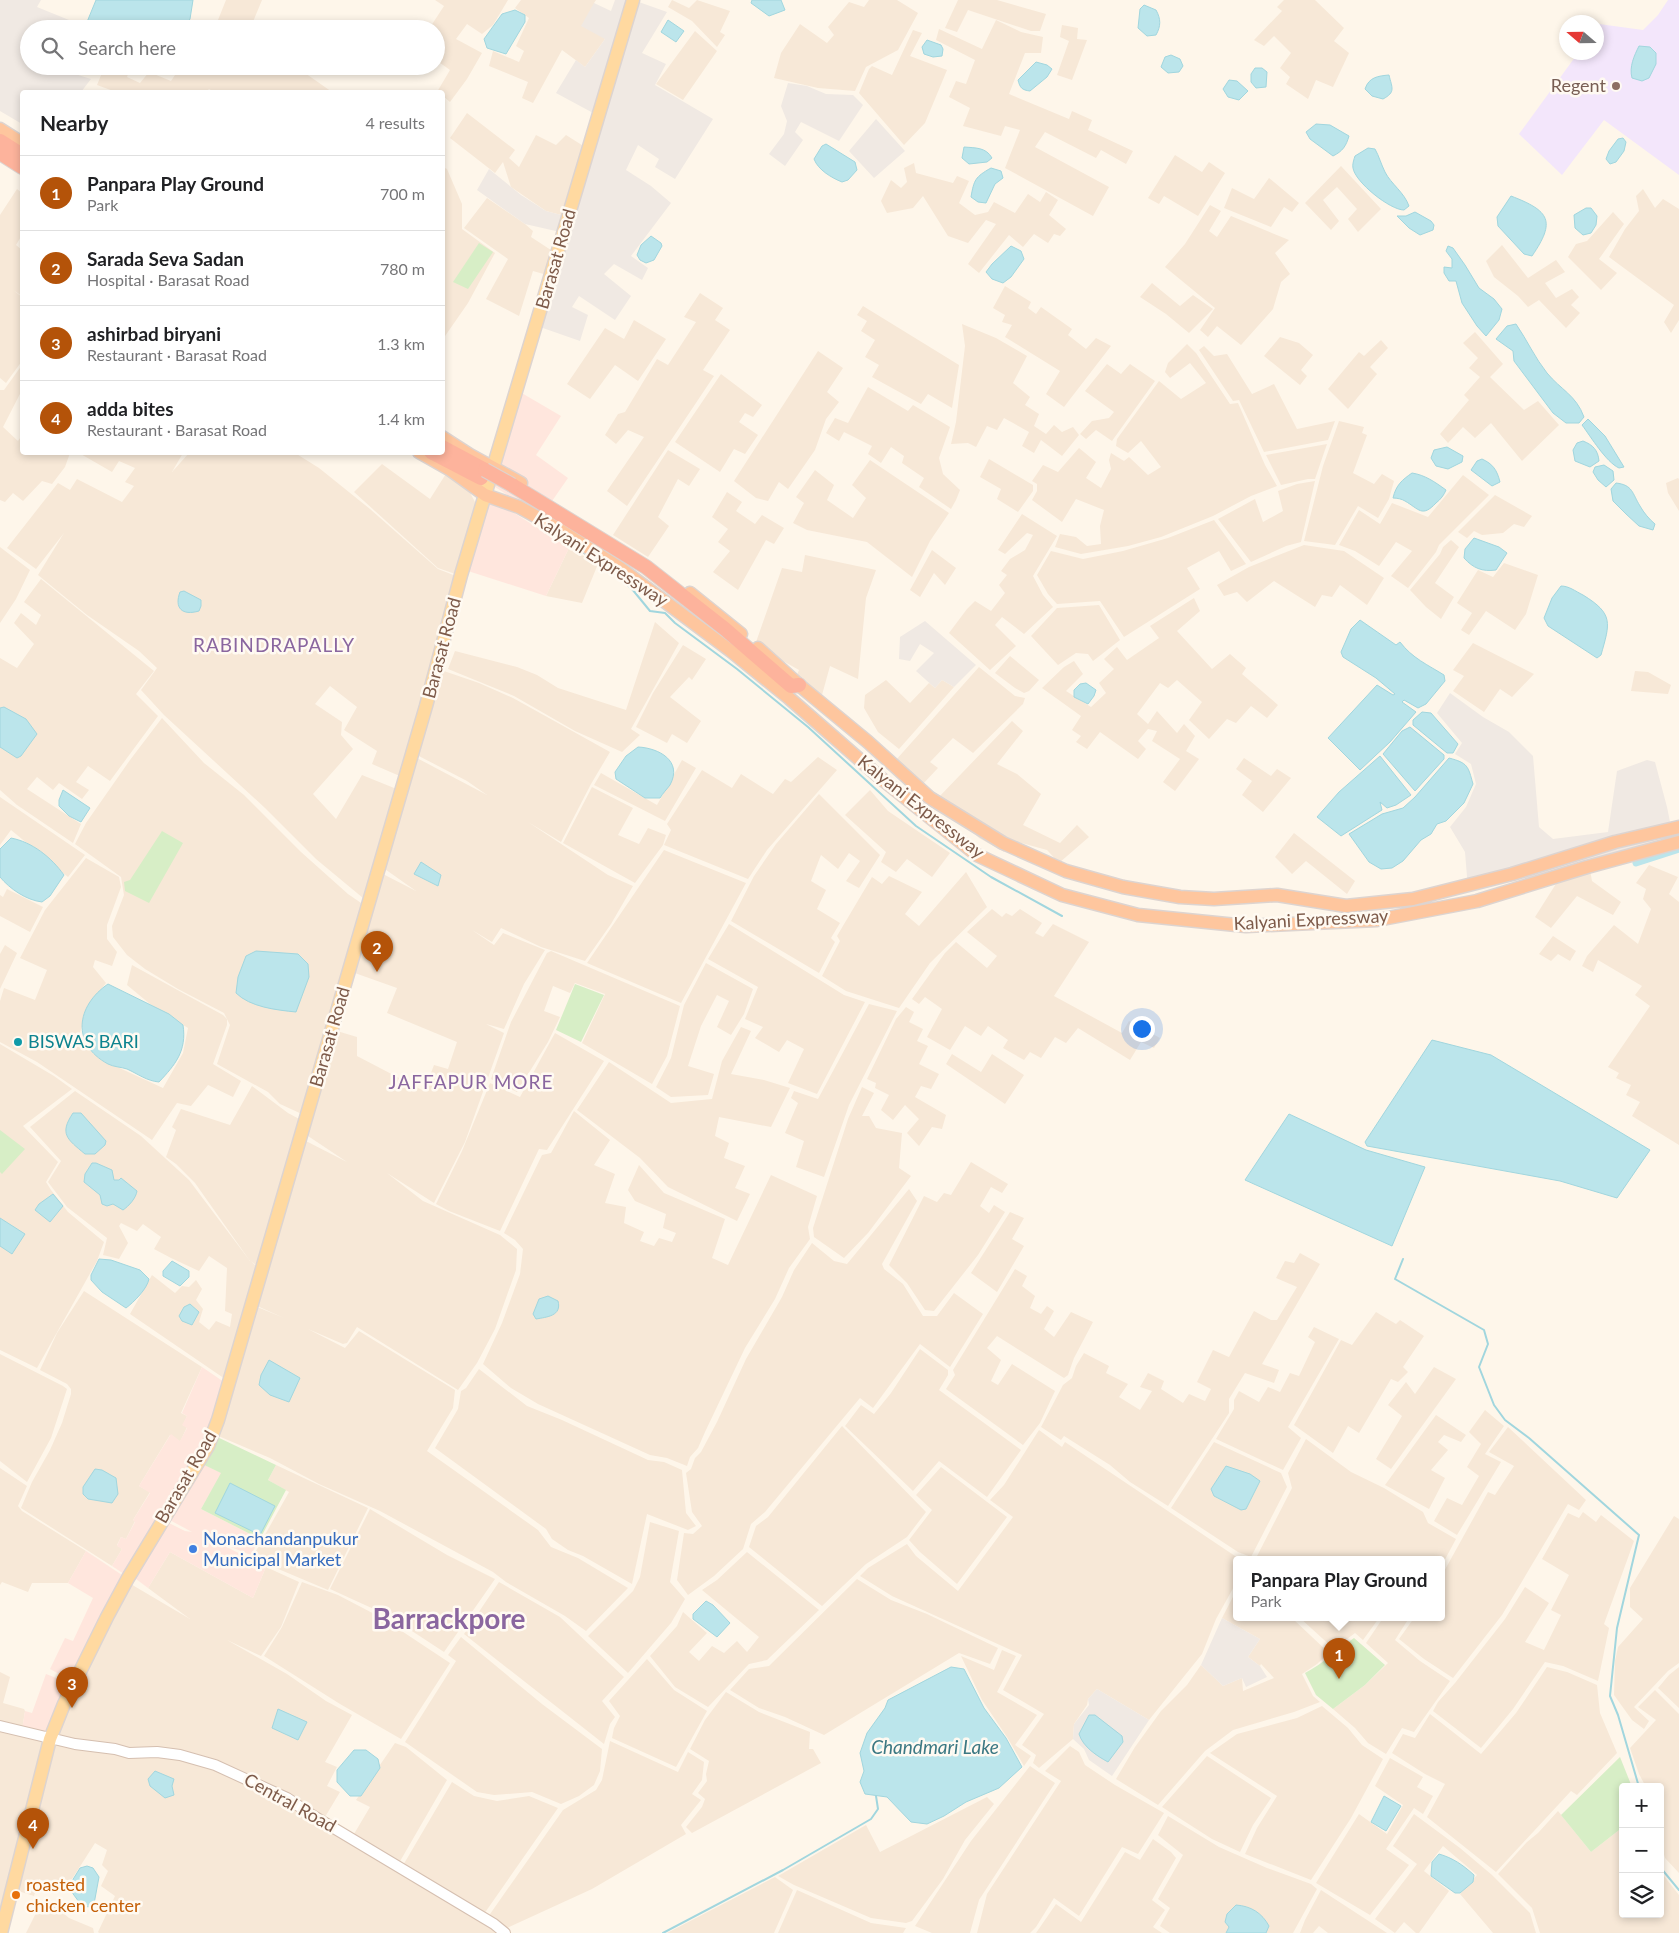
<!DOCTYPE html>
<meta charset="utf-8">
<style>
body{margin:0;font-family:Lato,sans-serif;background:#f6f6f6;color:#202124}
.controls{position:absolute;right:15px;bottom:15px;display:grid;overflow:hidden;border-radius:5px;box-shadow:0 2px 8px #0003}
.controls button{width:45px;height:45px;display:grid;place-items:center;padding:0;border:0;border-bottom:1px solid #e0e0e0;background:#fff;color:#202124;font:25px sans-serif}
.compass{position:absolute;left:1559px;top:15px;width:45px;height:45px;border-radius:50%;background:#fff;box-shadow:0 2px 8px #0003;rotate:290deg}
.you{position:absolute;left:1141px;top:1028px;width:18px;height:18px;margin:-12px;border:4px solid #fff;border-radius:50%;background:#1a73e8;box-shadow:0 0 0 8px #1a73e833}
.badge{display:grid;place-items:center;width:32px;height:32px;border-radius:50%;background:#b45309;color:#fff;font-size:16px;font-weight:700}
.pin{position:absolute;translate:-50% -41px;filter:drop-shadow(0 1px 2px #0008)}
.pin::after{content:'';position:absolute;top:26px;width:18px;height:15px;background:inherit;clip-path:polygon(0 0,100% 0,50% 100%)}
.popup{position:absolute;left:1233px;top:1556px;width:212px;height:65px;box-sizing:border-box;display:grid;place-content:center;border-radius:5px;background:#fff;filter:drop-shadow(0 1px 4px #0005);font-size:16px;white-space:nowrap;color:#757577}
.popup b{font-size:19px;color:#202124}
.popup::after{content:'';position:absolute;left:50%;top:100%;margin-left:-10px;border:10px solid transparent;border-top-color:#fff}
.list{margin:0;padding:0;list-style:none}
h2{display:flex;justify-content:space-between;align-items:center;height:65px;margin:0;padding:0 20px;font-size:21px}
h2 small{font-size:16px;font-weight:400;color:#757577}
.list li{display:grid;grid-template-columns:32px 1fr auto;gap:15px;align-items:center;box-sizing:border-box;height:75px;padding:0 20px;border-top:1px solid #e0e0e0}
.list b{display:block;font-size:19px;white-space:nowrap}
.list p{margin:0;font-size:16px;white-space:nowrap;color:#757577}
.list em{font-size:16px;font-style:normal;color:#757577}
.icon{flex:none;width:28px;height:28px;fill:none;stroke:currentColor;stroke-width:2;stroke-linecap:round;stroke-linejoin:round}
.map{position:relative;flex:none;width:1679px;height:1933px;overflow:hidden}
.search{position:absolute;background:#fff;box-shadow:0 2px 8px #0003;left:20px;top:20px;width:425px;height:55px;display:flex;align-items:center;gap:12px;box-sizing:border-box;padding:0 18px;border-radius:28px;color:#757577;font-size:19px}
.panel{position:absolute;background:#fff;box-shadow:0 2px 8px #0003;left:20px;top:90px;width:425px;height:365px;border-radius:5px}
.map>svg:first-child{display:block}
.residential{fill:#f7e8d7}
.commercial{fill:#ffe6dd}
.industrial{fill:#f0e9e3}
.education{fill:#f3e6fb}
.green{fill:#d7eec6}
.water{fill:#bbe5eb;stroke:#a1d6de}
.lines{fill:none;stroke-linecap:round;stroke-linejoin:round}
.stream{stroke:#a1d6de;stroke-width:2}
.canal{stroke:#bbe5eb;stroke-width:7}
.tertiary-casing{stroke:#d5bfb0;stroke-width:12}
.primary-casing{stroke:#ddd4d0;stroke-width:15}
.trunk-casing{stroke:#ddd4d0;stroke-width:15}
.motorway-casing{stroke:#ddd4d0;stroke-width:16}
.tertiary{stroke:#fff;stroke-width:10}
.primary{stroke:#ffd9a0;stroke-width:12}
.trunk{stroke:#fec69e;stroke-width:12}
.motorway{stroke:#fdb39c;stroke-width:14}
.motorway-bridge-casing{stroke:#ddd4d0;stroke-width:16;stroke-linecap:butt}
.motorway-bridge{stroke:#fdb39c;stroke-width:14}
.education-dot{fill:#8d6e63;stroke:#fffaf2;stroke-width:2}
.culture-dot{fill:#0f9aa8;stroke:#fffaf2;stroke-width:2}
.shop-dot{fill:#3f7fe0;stroke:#fffaf2;stroke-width:2}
.food-dot{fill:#e8710a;stroke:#fffaf2;stroke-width:2}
.labels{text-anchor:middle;stroke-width:5;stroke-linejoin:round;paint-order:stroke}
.education-label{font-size:18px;fill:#785e54;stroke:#fffaf2;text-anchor:end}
.street-label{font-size:18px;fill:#7d5a49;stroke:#fffaf2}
.culture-label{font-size:18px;fill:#0d838f;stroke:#fffaf2;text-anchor:start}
.shop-label{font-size:18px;fill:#366cbe;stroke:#fffaf2;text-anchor:start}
.food-label{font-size:18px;fill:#c56008;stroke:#fffaf2;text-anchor:start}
.neighbourhood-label{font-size:19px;letter-spacing:1px;fill:#8a669f;stroke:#fffaf2}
.water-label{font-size:19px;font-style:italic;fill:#3b7883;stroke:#fffaf2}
.town-label{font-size:28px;font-weight:bold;fill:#8a669f;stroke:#fffaf2}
</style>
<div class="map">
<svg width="1679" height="1933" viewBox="0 0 1679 1933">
<rect width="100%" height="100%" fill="#fef6ea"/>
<!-- residential -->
<path class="residential" d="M226 0H262L250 29H197L200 21 216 25Z
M435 0H508L493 25 482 34 467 24 456 39 482 53 467 79 450 102 443 96 442 92H437L450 70 436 60V29H429L444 6Z
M521 0H596L594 3 605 39 585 67 562 50 533 103 522 98 528 82 489 66 493 51 519 62 524 51 516 46 529 18 515 8Z
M672 0 689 8 697 0 730 11 720 32 725 35 717 47 692 21 668 7Z
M869 0H897L918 13 898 50 866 67 855 91 818 88 774 78 781 53 800 24 827 43 834 35 828 27 849 2 864 7Z
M958 0H997L1046 14 1040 31H1031L968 10 957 32 945 28Z
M1284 0H1315L1344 28 1334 41 1349 53 1333 87 1316 80 1308 99 1286 84 1290 77 1280 68 1291 53 1274 36 1264 46 1254 40 1282 11 1277 7Z
M996 20 1021 32 1043 37 1041 53H1025L1009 94 1069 119 1072 111 1092 120 1088 130 1133 151 1126 164 1101 150 1096 158 1045 132 1035 147 1109 187 1093 216 1005 168 1020 130 1005 126 1001 136 963 126 970 108 949 97 956 81 966 84 975 60 936 40 939 29 982 49Z
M1062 25 1078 28 1077 39 1087 40 1072 80 1057 75 1069 41 1060 37Z
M913 30 922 33 910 56 947 70 925 123 904 145 859 93 869 69 872 66 892 75Z
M695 31 717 51 683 100 656 84Z
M103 66H131L127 77 140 83 149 72 171 81 181 66H222L219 72 223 66H295L332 92H214L209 89 206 92H116L97 85 104 68Z
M467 113 515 150 509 158 519 167 536 135 556 145 566 135 585 147 565 216 546 211 511 187 503 162 495 173 450 138Z
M1175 155 1202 172 1209 162 1225 173 1198 216 1164 196 1159 204 1148 198Z
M914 163 916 173 953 183 957 176 969 181 959 203 975 215 988 212 994 202 1015 213 1028 194 1040 202 1046 192 1058 200 1049 215 1066 229 1060 236 1054 234 1048 243 1034 234 1023 247 1009 235 979 273 968 264 996 224 986 220 968 243 948 236 923 196 913 208 887 213 881 201 891 180 901 188 907 182 904 168Z
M1341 166 1381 209 1358 232 1348 219 1357 209 1337 187 1323 200 1339 221 1331 230 1305 203Z
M443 167 447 169 462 204V229L495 253 468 303 443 339Z
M1269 178 1299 203 1292 212 1284 207 1271 227 1224 208 1232 188 1254 199Z
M17 189 22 193V235L16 245 22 250V296L13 290 22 297V361L6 383 0 378V215Z
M1643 189 1655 208 1663 199 1679 209V320L1671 333 1664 322 1674 305 1609 257 1625 229 1639 211 1636 196Z
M487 198 525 224 533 231 531 237 557 254 547 275 533 271 519 316 486 299 508 259 464 228Z
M1210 205 1221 211 1209 231 1217 237 1231 216 1289 240 1275 253 1290 274 1281 282 1273 309 1241 345 1217 326 1208 337 1200 330 1215 308 1165 267 1185 244Z
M1613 212 1624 224 1599 259 1617 273 1601 290 1568 257 1576 244 1587 241Z
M1502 245 1528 278 1556 260 1565 272 1545 283 1556 298 1572 289 1579 297 1571 305 1580 313 1566 328 1539 300 1528 307 1518 296 1494 277 1486 261Z
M1152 283 1180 306 1193 295 1213 309 1189 333 1166 314 1140 297Z
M1005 286 1031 302 1028 308 1036 314 1041 307 1072 329 1068 335 1086 349 1096 338 1111 346 1064 407 1046 394 1060 371 1005 337 1012 325 1002 322 1005 315 993 308Z
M700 293 723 308 715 320 730 330 703 370 714 376 627 506 607 491 644 437 628 430 616 444 605 435 618 414 625 412 657 359 668 365 696 322 684 317Z
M863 306 959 365 952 408 928 394 921 404 872 377 879 365 865 357 875 340 861 331 867 321 857 315Z
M634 320 666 339 638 381 615 365 590 399 567 384 605 328 624 339Z
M962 324 996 338 1027 356 1013 383 1030 397 1025 405 1039 414 1034 426 1046 434 1054 425 1062 432 1073 427 1079 435 1062 456 1041 440 1034 453 1022 446 1029 432 1004 418 997 430 987 426 976 447 968 443 951 444 956 422 965 346Z
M1475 332 1503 364 1490 377 1524 410 1538 401 1559 425 1522 461 1491 423 1475 438 1463 427 1448 443 1440 434 1469 400 1464 395 1480 377 1469 368 1478 358 1463 343Z
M1280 337 1299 343 1313 355 1301 370 1307 376 1300 385 1264 356Z
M1381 340 1388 348 1370 367 1377 374 1348 409 1328 389 1359 352 1364 356Z
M1187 344 1196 353 1230 404 1238 403 1265 465 1277 486 1251 496 1213 516 1161 537 1128 546 1081 554 1055 547 1060 534 1076 537 1087 546 1101 544 1100 526 1104 510 1076 499 1062 522 1032 500 1037 491V484L1032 481 1043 465 1058 472 1079 448 1096 462 1086 478 1101 488 1111 469 1109 460 1111 453 1124 461 1129 457 1148 475 1161 467 1141 441 1128 453 1116 446 1117 439 1159 381 1181 399 1206 383 1190 363 1170 378 1165 372 1168 363Z
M1204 346 1214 356 1227 354 1252 394 1274 384 1297 429 1335 421 1328 440 1264 452 1239 400 1233 401 1199 350Z
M818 351 843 368 827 392 839 402 826 419 815 450 788 489 779 482 768 501 756 498 734 481Z
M1107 364 1121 374 1130 364 1155 381 1112 441 1096 430 1086 439 1080 434 1092 421 1109 418 1114 412 1085 391Z
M22 365V390L3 427 18 441 22 435V452L70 453 65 467 52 484 42 481 23 501 13 493 5 502 0 500V390H4Z
M721 374 762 405 753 417 745 413 739 422 758 435 745 454 734 449 720 472 675 442Z
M868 387 908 411 913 405 950 427 939 458 943 474 960 490 956 500 951 509 919 487 924 478 902 463 904 456 891 447 881 463 868 454 872 446 844 432 839 441 826 433 835 418 848 423Z
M1339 421 1364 427 1362 433 1367 435 1353 473 1374 484 1382 474 1394 481 1389 499 1378 518 1358 506 1335 545 1304 541 1323 466Z
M1327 444 1315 479H1308L1281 485 1266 455Z
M668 450 700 469 689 486 678 479 658 517 669 526 648 557 613 535Z
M79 453H183L172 472 189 453H295L319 468 370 509 438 569 461 578 402 777 372 764 377 751 344 730 357 707 330 686 315 704 342 722 341 735 353 749 313 794 336 819 362 775 399 790 367 894 363 898 316 859 265 808 164 715 141 690 157 668 139 651 87 615 38 575 64 533 36 569 7 548 58 483 70 490 77 479 122 502 134 486 125 482 135 468 119 461 112 472Z
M989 459 1033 485V491L1018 512 997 499 1001 489 980 477Z
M870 460 949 513 930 541 912 577 867 542 807 530 793 523 804 503 796 497 815 470 834 485 827 500 853 518 866 498 852 485Z
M382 464 430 499 449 469 466 485 475 502 477 516 461 576 438 568 354 492Z
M1463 475 1489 495 1439 545 1436 552 1408 588 1391 576 1412 551 1396 542 1379 566 1355 551 1339 545 1359 510 1380 524 1392 503 1428 517Z
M1678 478 1679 479V511L1668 493 1666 483Z
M1315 481 1301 542 1286 546 1251 562 1218 519 1255 499 1263 522 1283 511 1278 491 1297 484Z
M727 492 742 502 736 511 755 524 762 515 784 528 774 544 766 540 738 590 713 572 730 551 718 542 728 529 712 517Z
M1495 495 1532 516 1524 527 1514 524 1503 533 1482 535 1474 531 1467 538 1458 532Z
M1022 514 1057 536 1033 576 1043 595 1053 607 1024 634 1002 617 995 625 1016 646 990 670 949 633 967 609 975 601 991 611 1005 593 999 585 1007 575 1001 571 1010 559 1025 550 1033 535 1027 533 1005 554 998 550Z
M1214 520 1246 564 1231 571 1219 551 1187 568 1200 589 1124 637 1100 601 1057 604 1048 594 1037 575 1051 551 1083 559 1123 551 1168 538Z
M1451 540 1459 547 1435 583 1454 597 1441 619 1426 607 1410 590 1440 554 1443 547Z
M1304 545 1344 551 1384 578 1367 605 1340 585 1332 597 1322 595 1315 607 1274 581 1247 602 1237 592 1224 596 1217 585 1249 567Z
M0 547 30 570 16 599 0 623Z
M569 548 598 564 582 603 546 596Z
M932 550 956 568 945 585 934 573 920 597 910 590Z
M805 555 876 570 866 598 858 679 830 666 822 695 797 675 799 670 755 645 782 568 802 572Z
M1504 563 1538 575 1526 614 1515 630 1486 611 1469 635 1461 630 1472 613 1457 603 1478 570 1493 577Z
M41 579 154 671 136 694 158 716 110 781 88 766 76 782 89 790 82 799 59 783 53 790 37 777 27 789 81 824 73 843 17 805 0 790V658L17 668 34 644 14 623 21 613 36 625 41 615 24 602Z
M1194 598 1200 611 1177 631 1212 669 1230 654 1246 668 1242 674 1278 705 1267 718 1251 706 1236 723 1227 719 1209 739 1189 720 1202 702 1177 680 1168 688 1160 683 1137 714 1148 724 1157 711 1177 733 1184 724 1195 736 1186 751 1199 759 1175 791 1163 782 1180 759 1152 741 1157 731 1148 729 1138 741 1146 749 1138 759 1100 732 1087 749 1076 742 1081 736 1072 730 1081 716 1042 688 1064 667 1074 661 1083 674 1066 691 1091 707 1106 693 1099 683 1114 669 1104 659 1117 647 1127 660 1159 638 1150 626Z
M1099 605 1120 640 1093 661 1088 654 1076 653 1058 665 1031 636 1057 608Z
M655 622 679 643 631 729 640 735 622 752 575 731 514 696 448 669 455 651 517 667 537 675 558 688 626 710Z
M1473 643 1534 674 1512 697 1500 689 1484 712 1453 691 1464 676 1453 670Z
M683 645 706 659 692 680 689 677 670 697 701 721 687 743 672 734 667 743 636 727 653 693Z
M1010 656 1039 680 1029 691 1024 693 1015 688 995 673Z
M979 667 1015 696 1025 698 1023 704 973 753 953 738 930 762 938 768 922 785 895 761Z
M441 670 479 683 513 698 610 752 591 784 561 842 528 822 608 875 633 886 611 924 585 961 541 947 501 928 492 942 472 930 494 945 503 933 545 950 524 984 504 1029 486 1024 504 1033 465 1142 434 1203 387 1173 423 1201 500 1235 517 1249 516 1270 495 1329 477 1363 458 1390 357 1327 347 1343 343 1344 308 1329 345 1348 359 1331 455 1390 453 1408 427 1451 538 1530 551 1547 578 1558 628 1588 586 1631 565 1616 506 1582 493 1572 380 1511 319 1484 270 1458 216 1435 255 1306 284 1318 255 1305 304 1140 347 1162 305 1134 337 1031 357 1037V1056L424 1091 434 1065 448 1069 457 1042 387 1013 397 988 352 972 381 873 416 891 382 867 415 757 487 795 467 781 415 754Z
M1635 671 1648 672 1671 685 1668 694 1631 691Z
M886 680 910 703 929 683 935 688 942 680 954 687 899 749 878 732 864 708 865 695Z
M162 718 204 763 244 795 301 852 348 894 364 905 304 1115 280 1104 268 1092 217 1064 230 1025 224 1013 178 989 145 969 127 955 113 937 112 926 124 895 121 877 75 844 86 823 130 760Z
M1012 721 1023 731 997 764 1017 774 1041 794 1023 825 1060 843 1077 825 1089 837 1059 863 1047 850 1011 840 1004 852 979 838 938 798Z
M818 757 837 770 767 850 748 879 664 845 671 830 667 824 702 770 732 788 741 774 773 794 785 779 791 782Z
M1244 758 1271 776 1277 769 1291 778 1263 812 1242 795 1252 781 1236 769Z
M682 760 696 768 665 821 594 785 601 773 657 805Z
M592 787 633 808 618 835 639 844 648 828 666 835 663 845 635 883 563 843Z
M870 790 888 811 950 853 932 877 907 859 896 872 881 862 886 852 845 815Z
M819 794 880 855 859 888 846 881 860 861 849 853 838 869 821 855 811 881 826 890 817 909 840 923 831 938 835 942 819 973 731 921 754 876 776 844Z
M0 797 85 855 68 877 11 830 0 845Z
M1294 833 1355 881 1347 894 1306 861 1292 874 1275 857Z
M664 850 746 883 681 1003 587 963Z
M86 858 119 877 121 887 107 925V939L117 952 112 966 95 960 93 967 106 983 92 1001 80 1032 82 1043 100 1059 163 1088 183 1053 188 1028 150 1004 127 985 132 965 223 1015 227 1019V1025L213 1064 241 1081 233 1097 208 1085 191 1106 177 1103 152 1140 37 1062 0 1042V1001L4 988 35 1000 47 970 20 958 45 910Z
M1649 865 1678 877 1669 894 1679 902V1145L1632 1116 1640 1102 1626 1095 1631 1085 1616 1078 1619 1073 1608 1067 1650 1006 1635 995 1642 986 1598 960 1593 972 1582 966 1587 956 1614 925 1638 944 1651 909 1643 899 1646 889 1636 883Z
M1590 870 1592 881 1621 902 1613 915 1577 896 1551 928 1535 917 1559 879Z
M966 872 987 907 930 963 899 1008 846 991 822 976 840 941 837 936 872 877 882 884 889 876 922 892 905 914 919 926Z
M7 889 43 907 30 932 0 916V895L3 897Z
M992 909 1002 917 1006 913 1012 916 1020 909 1042 923 1035 933 1043 937 1053 924 1089 942 1054 996 1122 1033 1129 1021 1160 1038 1154 1048 1141 1042 1130 1060 1078 1028 1066 1043 1055 1037 1041 1058 1030 1052 1024 1060 1003 1048 1008 1040 988 1026 981 1036 965 1026 950 1050 927 1037 942 1009 925 997 919 1004 912 999 945 953 956 942 987 968 997 956 967 932Z
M729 924 844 995 865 1002 817 1094 788 1083 804 1049 787 1040 779 1052 755 1038 763 1027 745 1019 758 987 708 959Z
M1553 936 1576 951 1570 961 1558 954 1551 961 1539 954Z
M5 945 17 953 0 989V954Z
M551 951 680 1006 667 1056 652 1084 582 1043 605 994 575 983 570 993 553 986 544 1011 560 1017 548 1042 517 1092 491 1079 511 1022 547 953Z
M706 963 753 989 744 1014 731 1035 717 1027 729 1001 717 995 701 1026 688 1066 714 1074 708 1095 671 1097 656 1087 671 1058 684 1005Z
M869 1004 897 1011 849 1105 824 1177 796 1167 804 1141 785 1133 798 1103 791 1098 794 1091 818 1099Z
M906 1007 914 1012 909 1022 923 1029 917 1041 928 1046 919 1064 939 1074 931 1089 921 1086 915 1097 946 1115 942 1129 932 1127 919 1146 907 1133 919 1119 905 1105 893 1120 881 1110 889 1095 875 1088 876 1083 867 1079 896 1019Z
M741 1027 751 1031 731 1074 764 1080 790 1088 771 1127 719 1117 715 1136 729 1143 724 1158 745 1166 735 1188 750 1194 737 1221 668 1187 640 1158 577 1110 609 1062 671 1103 712 1099 722 1061Z
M555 1033 604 1061 547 1150 539 1149 500 1231 449 1211 436 1204 462 1151 490 1083 520 1097Z
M0 1044 54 1076 72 1089 23 1126 58 1162 46 1182 51 1190 68 1212 104 1242 97 1261 37 1368 0 1350Z
M952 1054 981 1072 992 1054 1024 1075 1005 1104 946 1064Z
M252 1086 288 1113 303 1121 260 1268 251 1261 261 1271 228 1381 130 1314 152 1275 175 1293 182 1286 189 1287 196 1280 202 1289 196 1300 203 1309 199 1322 209 1330 216 1321 230 1327 232 1314 225 1311 227 1268 209 1256 199 1271 171 1258 154 1249 161 1237 143 1224 137 1231 121 1223 119 1226 128 1243 119 1259 103 1255 107 1238 67 1207 48 1182 61 1161 30 1127 75 1091 141 1136 189 1180 250 1261 195 1183 176 1164 166 1157 176 1130 172 1127 181 1109 230 1125Z
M862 1087 874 1093 862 1116H869L876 1128 902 1133 899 1168 911 1176 868 1233 844 1258 814 1237 813 1228 848 1119Z
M574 1111 610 1140 594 1165 615 1174 605 1203 626 1207 624 1223 644 1232 640 1241 654 1246 659 1238 672 1242 676 1233 663 1228 666 1214 635 1201 628 1190 639 1165 664 1193 725 1219 712 1258 728 1265 771 1175 817 1196 808 1227 810 1239 789 1268 775 1299 745 1348 705 1432 698 1448 690 1457 687 1466 667 1458 650 1455 538 1404 511 1388 483 1364 502 1323 520 1274 523 1249 515 1240 504 1233 542 1155 551 1153Z
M971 1162 1008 1184 1002 1193 991 1187 980 1206 989 1213 994 1205 1005 1212 978 1255 934 1311 925 1310 907 1283 889 1265 924 1196 937 1202 944 1193 951 1195Z
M909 1189 917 1201 882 1264 884 1269 903 1284 923 1316H937L954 1293 983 1314 950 1367 920 1344 873 1408 860 1398 765 1512 751 1524 743 1549 714 1576 688 1595 677 1580 684 1533 693 1534 702 1526 692 1512 686 1473 691 1469 695 1458 701 1452 717 1422 746 1359 782 1297 794 1270 812 1243 834 1261 847 1264Z
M1010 1212 1024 1218 1012 1239 1024 1246 997 1292 971 1273Z
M1300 1253 1320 1264 1262 1364 1279 1370 1274 1383 1245 1373 1229 1399V1413L1168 1506 1130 1482 1110 1465 1064 1436 1061 1440 1041 1427 1063 1385 1072 1378 1076 1366 1084 1353 1109 1366 1106 1373 1128 1384 1119 1397 1140 1410 1152 1391 1140 1387 1148 1373 1164 1381 1161 1389 1183 1403 1189 1394 1205 1401 1211 1389 1197 1382 1213 1350 1229 1357 1254 1311 1271 1320H1277L1297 1287 1276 1278 1285 1261 1294 1263Z
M1015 1269 1027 1276 1022 1286 1035 1296 1030 1308 1041 1314 1047 1306 1054 1311 1044 1329 1054 1337 1071 1312 1093 1322 1074 1358 1068 1375 1064 1378 997 1336 987 1348 1001 1360 991 1381 998 1385 1012 1364 1055 1391 1040 1423 1023 1445 946 1389 955 1375 953 1370Z
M84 1291 202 1367 181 1413 187 1416 183 1425 187 1427 180 1442 170 1435 139 1486 150 1492 133 1520 135 1521 126 1539 121 1537 117 1545 122 1549 112 1566 21 1508 32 1482 50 1450 62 1423 71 1394V1389L67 1384 40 1370 57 1333Z
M1376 1312 1396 1324 1400 1320 1424 1336 1403 1367 1408 1372 1398 1382 1391 1379 1359 1433 1348 1426 1333 1453 1294 1425 1341 1340 1352 1345Z
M1314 1327 1339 1339 1288 1427 1301 1438 1283 1470 1216 1439 1234 1409V1400L1239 1391 1259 1402 1268 1387 1280 1392 1290 1373 1299 1376 1315 1342 1308 1337Z
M920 1349 948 1370V1375L939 1390 1021 1450 987 1497 939 1461 913 1491 845 1426 861 1405 874 1414 891 1393Z
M0 1354 63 1386 67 1389 51 1438 27 1482 0 1461Z
M1434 1367 1456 1379 1391 1469 1376 1459 1402 1416 1388 1405 1406 1382 1415 1394Z
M479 1369 527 1406 562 1420 648 1460 664 1462 682 1470 686 1513 696 1526 688 1530 647 1514 632 1584 583 1556 568 1550 552 1539 546 1529 435 1448 458 1409 461 1391 466 1388Z
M1485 1410 1504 1426 1485 1454 1501 1462 1457 1535 1434 1521 1447 1498 1462 1505 1479 1476 1467 1467 1481 1444 1469 1432Z
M1436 1415 1466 1435 1461 1442 1444 1435 1438 1442 1448 1450 1431 1470 1445 1478 1429 1509 1385 1485Z
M842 1426 926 1512 907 1537 866 1564 822 1606 749 1547 756 1526 768 1517Z
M1508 1427 1586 1500 1579 1510 1568 1504 1502 1615 1453 1678 1424 1659 1399 1639 1414 1618H1442V1575L1488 1492 1495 1495 1514 1466 1489 1452Z
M1039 1430 1062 1447 1065 1442 1235 1556 1248 1560H1236V1583L1216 1619 1202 1654 1149 1720 1097 1689 1088 1699 1087 1705 1074 1724 1073 1739 1039 1768 1033 1763 1036 1755 1022 1745 1044 1714 1003 1690 1022 1655 892 1596 860 1576 868 1568 907 1544 916 1556 958 1591 1013 1517 990 1500 1004 1485Z
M1306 1439 1351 1472 1384 1488 1423 1512 1428 1523 1456 1539 1442 1565V1560H1255L1292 1488 1288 1473Z
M1214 1442 1281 1473 1287 1487 1251 1557 1238 1552 1171 1508Z
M276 1465 368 1508 328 1590 252 1558 289 1492 268 1480Z
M941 1467 1007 1517 957 1584 920 1552 909 1540 932 1510 916 1495Z
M0 1468 27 1486 18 1506 22 1511 86 1551 68 1583H32L28 1592 2 1582 0 1585Z
M370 1509 447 1555 495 1579 444 1652 389 1616 330 1589Z
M1583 1512 1596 1522 1601 1515 1634 1541 1604 1624 1609 1628 1598 1681 1563 1666 1545 1662 1513 1709 1481 1748 1433 1711 1438 1702 1455 1683 1505 1619 1525 1587 1549 1603 1525 1642 1544 1650 1561 1615 1551 1610 1569 1575 1542 1559 1568 1513 1579 1518Z
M1674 1516 1679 1519V1663L1668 1671 1634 1707 1649 1721 1644 1729 1632 1720 1614 1695 1615 1661 1618 1647 1643 1619 1630 1607V1588Z
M650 1522 679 1531 670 1582 685 1599 671 1623 628 1673 588 1636 633 1591 640 1577Z
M170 1552 253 1598 266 1567 299 1582 281 1627 261 1656 227 1640 287 1674 326 1701 352 1715 325 1762 337 1767 327 1786 340 1792 325 1817 287 1800 492 1927 497 1933H99L98 1932 115 1896 101 1886 108 1871 102 1865 107 1850 95 1843 65 1890 39 1879 34 1896 15 1890 55 1737 80 1678 129 1583 190 1619 148 1588Z
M747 1552 819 1610 767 1660 749 1664 708 1707 675 1687 650 1656 677 1626 683 1612 707 1633 689 1652 699 1661 712 1646 724 1653 737 1641 747 1652 759 1637 702 1590 717 1580Z
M857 1579 891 1600 927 1614 998 1648 990 1664 959 1653 824 1735 785 1717 759 1708 730 1690 749 1669 769 1666Z
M302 1582 338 1595 382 1618 450 1663 401 1739 340 1704 264 1656 282 1627Z
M499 1582 560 1617 624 1677 602 1701 615 1717 610 1724 604 1744 464 1634Z
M1236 1591V1618H1292L1329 1653 1317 1664 1302 1674 1313 1696 1320 1702 1294 1712 1233 1730 1205 1751 1158 1805 1116 1779 1135 1747 1161 1711 1187 1685 1201 1665 1223 1686 1242 1678 1243 1691 1274 1678 1261 1664 1260 1666 1248 1657 1260 1639 1222 1618Z
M1300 1618H1379L1363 1640 1355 1633 1334 1649Z
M1383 1618H1409L1395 1640 1420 1661 1450 1681 1414 1732 1402 1728 1386 1754 1368 1743 1355 1728 1333 1709 1365 1685 1388 1663 1366 1643Z
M461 1637 542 1704 602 1749 600 1771 594 1785 579 1796 561 1804 532 1792 494 1795 477 1792 405 1742 456 1661 448 1655Z
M1002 1650 1016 1656 997 1692 1037 1715 1015 1745 1031 1756 1024 1766 1007 1737 982 1700 961 1656 994 1670Z
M647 1659 674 1690 707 1711 676 1767 612 1738 614 1728 620 1716 609 1701Z
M1547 1667 1567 1672 1597 1685 1600 1713 1617 1753 1577 1795 1571 1791 1496 1872 1427 1817 1445 1784 1425 1774 1392 1753 1403 1734 1415 1738 1430 1714 1481 1754 1516 1713Z
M1679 1667V1708L1658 1688 1669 1675Z
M0 1672 10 1677 3 1703 24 1709 25 1711 22 1730 0 1725Z
M1655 1690 1679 1714V1873L1665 1858 1660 1840V1787H1646L1639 1774 1630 1748 1656 1720 1638 1707Z
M726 1692 759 1712 810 1732 809 1749H813L821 1763 692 1833 686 1827 702 1807 705 1799 698 1793 707 1781 706 1774 709 1761 690 1749 705 1720Z
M1322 1706 1348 1728 1362 1745 1383 1759 1351 1818 1311 1880 1245 1854 1257 1828 1277 1796 1210 1753 1237 1734 1297 1718Z
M0 1726 48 1737 0 1929Z
M610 1741 678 1772 688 1752 704 1762 702 1780 692 1794 701 1800 681 1825 686 1834 592 1889 505 1929 488 1917 563 1810 596 1790 602 1780Z
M395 1743 406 1747 447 1780 399 1863 354 1834 370 1807 356 1800Z
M1070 1746 1079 1752 1085 1765 1115 1785 1164 1813 1138 1854 1122 1847 1079 1916 1054 1898 1036 1927 1030 1933H977L987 1894 1061 1781 1045 1771Z
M1207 1756 1271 1798 1253 1825 1240 1852 1212 1839 1162 1807Z
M1390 1758 1423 1777 1417 1787 1433 1796 1423 1814 1414 1808 1386 1849 1409 1865 1370 1915 1316 1883 1359 1814 1387 1834 1403 1805 1375 1786Z
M1030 1766 1055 1783 979 1900 970 1933H932L915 1926 971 1841Z
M452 1782 474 1796 497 1801 529 1796 558 1808 484 1914 402 1867Z
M987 1797 994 1804 965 1840 943 1879 912 1921 906 1923 871 1918 794 1885 778 1876 866 1825 880 1852Z
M1558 1811 1591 1852 1623 1827V1914H1660V1871L1679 1895V1933H1540L1532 1908 1498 1874 1527 1842 1538 1833Z
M1414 1814 1460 1848 1492 1875 1530 1913 1536 1933H1493L1460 1894 1477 1875 1443 1846 1424 1871 1449 1891 1419 1933H1416L1404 1922 1395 1933 1375 1919 1417 1864 1393 1846Z
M1168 1816 1219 1847 1267 1868 1311 1884 1317 1889 1293 1933H1170L1160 1926 1170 1908 1158 1899 1183 1855 1158 1835Z
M1153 1839 1171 1852 1176 1858 1152 1900 1165 1910 1153 1927 1162 1933H1036L1056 1904 1081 1922 1125 1852 1140 1860Z
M775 1877 793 1890 774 1933H667Z
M797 1890 871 1923 906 1928 903 1933H778Z
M1321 1890 1387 1933H1328L1319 1926 1313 1933H1300L1305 1920Z
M41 1903 55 1906 69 1918 93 1928 94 1933H26Z"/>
<!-- commercial -->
<path class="commercial" d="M520 392 561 416 536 455 568 478 541 517 492 485Z
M489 497 569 548 546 596 468 571Z
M202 1367 227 1384 216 1420 127 1576 112 1566 122 1549 117 1546 121 1537 126 1539 135 1522 133 1520 150 1493 139 1486 171 1434 180 1441 187 1428 182 1425 187 1416 182 1413Z
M200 1463 222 1473 201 1509 260 1539 251 1555 211 1539 266 1567 253 1598 170 1552 148 1588 132 1576 165 1521 185 1531 192 1532 166 1518Z
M86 1551 125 1577 72 1681 50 1669 65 1638 73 1641 93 1598 68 1583Z
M46 1674 72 1684 48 1736 22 1730 25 1711 32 1713Z"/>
<!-- industrial -->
<path class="industrial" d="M0 0H41L37 7 69 20 66 29H29V66H78L75 74 91 79 81 92H22V124L0 111Z
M615 0H630L595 114 556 93 576 60 585 67 605 39 581 26 594 3 611 11Z
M636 1 667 12 642 53 666 64 655 85 713 119 675 179 655 167 659 159 638 145 626 170 651 186 671 203 631 256 648 268 642 280 614 264 604 274 631 296 615 320 579 296 572 307 588 315 580 341 540 327Z
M788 83 807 86 826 94 853 95 863 105 839 141 801 122 795 132 803 140 785 166 769 154 784 134 787 121 781 106Z
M876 119 905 151 874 178 849 151Z
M489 169 521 195 546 211 565 216 560 232 525 224 477 190Z
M925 621 976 665 954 687 942 680 935 688 916 671 934 653 920 644 910 661 899 659 900 637Z
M1450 693 1483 717 1509 732 1533 756 1539 827 1553 839 1608 832 1617 771 1647 760 1655 762 1667 807 1673 837 1544 876 1468 889 1465 852 1450 827 1466 807 1476 784 1471 764 1455 754 1462 743 1437 713Z
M1222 1618 1260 1639 1248 1657 1260 1666 1267 1677 1246 1687 1242 1678 1223 1686 1201 1665Z
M1097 1689 1149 1720 1112 1776 1089 1760 1084 1749 1073 1739 1074 1724 1089 1705 1088 1699Z"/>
<!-- education -->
<path class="education" d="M1668 0H1679V175L1604 120 1562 175 1519 134 1578 53 1596 52 1597 28 1599 24 1643 30 1658 15Z"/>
<!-- green -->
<path class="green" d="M479 243 493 252 468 289 453 282Z
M162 831 183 843 149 903 125 891 124 882 130 880Z
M575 984 604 995 581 1042 556 1030Z
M0 1130 25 1149 2 1174 0 1172Z
M213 1435 276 1465 268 1480 286 1490 260 1539 201 1509 221 1473 200 1463Z
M1354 1638 1385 1665 1365 1685 1333 1709 1316 1695 1305 1673C1323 1664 1338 1649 1354 1638Z
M1620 1757 1632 1787H1623V1827L1591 1852 1561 1815Z"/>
<!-- water -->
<path class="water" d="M96 0H193L190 19 183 29H84V23L87 22Z
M752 0H781L785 10 769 16 751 3Z
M1144 5 1156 10C1161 19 1161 26 1156 35L1147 36 1138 28 1140 9Z
M515 10 525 15V22L506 54 487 48 484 39 502 14Z
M668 20 684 31 676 42 661 32Z
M927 40 941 45 943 49 942 56 933 57 924 54 922 47Z
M1639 46 1650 47 1656 53V64L1649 78 1642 81 1632 78C1629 67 1634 56 1639 46Z
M1171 55 1180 59 1183 66 1179 72 1168 73 1161 67 1165 57Z
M1036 62 1047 65 1052 69 1047 77 1030 91C1022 90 1020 88 1018 80Z
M1255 68H1262L1267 72 1266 87 1256 88 1251 82V74Z
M1389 75C1392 88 1396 92 1383 99L1372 96 1365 89C1369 77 1378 76 1389 75Z
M1229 80 1237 81 1248 91 1239 100 1228 97 1223 89Z
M1316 124 1330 125 1349 136C1346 146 1343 151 1333 156L1310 139 1306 132Z
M1623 138 1626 142 1624 151 1616 162 1610 164 1606 159 1609 151 1618 139Z
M826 144 855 162 857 170 848 180 842 182C832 178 818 170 814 159L822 146Z
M964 147C975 148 986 147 992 158L987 162 969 164 962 158Z
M1368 148 1375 149C1379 156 1381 164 1385 172 1391 184 1404 192 1409 206L1404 210C1390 210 1355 182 1353 168 1352 165 1354 159 1355 156Z
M991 168 1001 171 1003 178 995 184 986 203 978 202 971 197C974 180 975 177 991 168Z
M1511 196C1550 211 1556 221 1532 256L1524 254 1498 226 1497 217Z
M1586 208H1591L1597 216 1596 225 1591 233 1583 235 1575 228 1574 215Z
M1415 212 1431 221 1434 225 1433 230 1420 235 1409 228 1397 216H1406Z
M651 236 661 243 662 246 654 260 646 263 640 260 637 255 641 245Z
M1011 246 1021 251 1024 259 1011 277 1003 283 992 279 986 272 992 264Z
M1448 246 1453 248 1465 265 1479 288 1494 299 1502 309 1499 320 1486 336 1477 326 1462 303 1456 281H1449L1444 273V267L1452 268V259L1446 251Z
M1516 324C1527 340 1535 358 1547 373 1561 390 1576 395 1584 417L1579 423H1566L1553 413 1514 361 1513 351 1496 339 1507 326Z
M1588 419 1605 436 1624 467 1619 468C1606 462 1591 437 1582 425Z
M1583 441C1593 445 1598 450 1599 461L1590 467 1575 461 1573 450 1577 443Z
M1447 447 1463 456 1462 462 1448 469 1436 466 1431 458 1434 450Z
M1482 459C1493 464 1497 470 1500 482L1492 486 1471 470 1477 461Z
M1604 465 1613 471 1614 480 1606 487 1598 480 1593 472 1595 467Z
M1412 473C1425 475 1435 482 1446 490 1444 495 1441 499 1436 503 1422 518 1419 509 1405 501 1402 499 1397 498 1393 498 1396 485 1402 480 1412 473Z
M1616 483C1633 485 1632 493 1640 506 1644 513 1649 519 1655 524L1653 530 1639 526 1626 514 1613 501 1611 489Z
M1474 538 1499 547 1507 553 1496 570C1482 572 1473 568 1464 558L1465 549Z
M1561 586C1569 586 1575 591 1583 595 1614 614 1610 623 1601 655L1597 658 1548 626 1544 618 1552 598Z
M184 591 201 600V606L199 611C182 616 174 608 180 592Z
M1360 620 1396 645 1400 642C1412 658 1428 665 1444 675L1445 681 1426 704 1418 708 1404 700 1402 702 1416 712 1390 742 1360 770 1328 738 1377 685 1393 695 1395 694 1376 678 1343 657 1341 652 1351 629Z
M1086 683 1096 690 1094 696 1088 704 1074 697V690L1080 684Z
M4 707 26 719 37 734 21 756 17 758 0 747V708Z
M1422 712 1431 713 1458 744 1453 753H1447L1413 725V720Z
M1410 727 1444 755V759L1415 791 1383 754 1402 731Z
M638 747C659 748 683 761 670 785 667 789 663 793 660 798H645L616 779 615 772 626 756Z
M1380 756 1411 795 1396 805 1387 808 1380 802 1382 810 1341 836 1317 817 1339 792Z
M1449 758C1468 763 1468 766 1473 784L1464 803 1446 821 1437 824 1431 834 1421 840 1403 861 1392 868 1381 869 1369 862 1349 834 1382 814 1403 808 1415 797Z
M63 790 90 808 81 822 69 816 59 806V800Z
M11 838C32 842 51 857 64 875L50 896 42 902C26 900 10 889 0 877V849Z
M421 862 441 875 438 886 414 874Z
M256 951 298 954 308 964 309 977 296 1012C276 1010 250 1007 236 993L238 977 246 956Z
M108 984 169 1014 183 1025C187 1051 175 1065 159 1082 147 1081 138 1074 127 1069 121 1067 114 1067 108 1064 71 1044 76 1006 108 984Z
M1432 1040 1491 1055 1650 1150 1617 1198 1560 1181 1367 1146 1365 1142Z
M73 1113H81L106 1141 105 1145 95 1154H85C67 1139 59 1134 73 1113Z
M1289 1114 1366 1150 1425 1167 1392 1246 1245 1180Z
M92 1163H96L112 1170 114 1180H119L121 1178 137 1191C136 1198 129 1206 123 1210L113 1204 107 1206 102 1204 100 1195 84 1182 85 1174Z
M53 1194 63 1206 50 1222 35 1210 39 1204Z
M0 1218 25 1234 12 1254 0 1246Z
M99 1259 111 1260 140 1270 149 1279C147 1289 134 1302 126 1308L102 1292 91 1280V1275Z
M172 1261 189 1271V1277L180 1286 163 1276V1271Z
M548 1296 558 1301C562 1316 547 1317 536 1319L533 1314 539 1299Z
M190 1304 199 1312 192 1325 182 1321 179 1316 184 1307Z
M269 1360 300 1378 289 1402 270 1395 259 1385 261 1375Z
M1226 1466 1250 1474 1260 1481 1246 1509 1241 1510 1214 1496 1211 1489Z
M95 1469 102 1470 116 1478 118 1494 112 1503 88 1499 83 1494V1487Z
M230 1483 275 1506 260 1535 215 1513Z
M706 1601 713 1605 730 1623 717 1637 693 1619V1614Z
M951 1667 964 1669 984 1708 1006 1738 1022 1767 999 1788 966 1802 944 1816 927 1824 911 1822 887 1797 865 1794 860 1782 864 1771 860 1753 867 1733 885 1708 888 1700Z
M278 1709 307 1722 298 1740 272 1728Z
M1089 1715H1095L1122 1736 1123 1742 1108 1762C1097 1756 1083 1747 1079 1734Z
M354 1750H366L378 1759 380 1768 361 1796H350L337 1782V1770Z
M155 1771 174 1779 172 1786 174 1795 165 1798 150 1786 148 1779Z
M1384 1796 1401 1806 1386 1831 1371 1822Z
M1439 1854C1453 1858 1463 1865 1474 1875L1473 1882 1460 1893H1455L1431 1876 1432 1862Z
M87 1866 93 1868 99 1877 94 1904 88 1907 79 1902 71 1891 72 1881 80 1868Z
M1236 1905C1251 1906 1262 1913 1269 1926L1266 1933H1226L1229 1927 1225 1922 1227 1914Z"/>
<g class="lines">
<!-- stream -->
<path class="stream" d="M544 528 608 568 632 589 650 611 665 613 675 623 737 669 808 727 916 826 991 877 1062 916
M1403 1259 1395 1279 1484 1330 1488 1344 1479 1367 1494 1405 1505 1420 1529 1438 1639 1535 1617 1628 1610 1696 1618 1715 1639 1787
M1660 1867 1679 1890
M663 1933 783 1870 871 1819 878 1809 876 1796"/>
<!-- canal -->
<path class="canal" d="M1636 863 1679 849"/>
<defs>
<path id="tertiary" d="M0 1726 75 1744 115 1749 129 1753 157 1752 180 1755 215 1765 287 1798 312 1815 494 1924 505 1933"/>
<path id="primary" d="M1 1933 50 1739 64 1704 107 1617 128 1578 208 1446 218 1420 426 706 461 575 633 0"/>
<path id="trunk" d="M0 129 22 143
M442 437 470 455 521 483
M419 452 449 469 485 495 519 507 557 528 620 568 731 651 789 698 883 780 977 855 1062 895 1138 915 1246 926 1377 920 1477 901 1587 867 1679 842
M690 593 741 634
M758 648 799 685 868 742 930 798 1003 843 1066 871 1123 887 1180 897 1214 899 1277 895 1346 906 1413 899 1512 874 1615 842 1679 827"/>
<path id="motorway" d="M0 141 22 155
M0 153 22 167
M442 447 485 470
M431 452 481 478
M512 485 646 567 725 629 791 686 799 685"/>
</defs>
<!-- tertiary casing -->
<use href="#tertiary" class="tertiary-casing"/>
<!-- primary casing -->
<use href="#primary" class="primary-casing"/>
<!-- trunk casing -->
<use href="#trunk" class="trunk-casing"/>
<!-- motorway casing -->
<use href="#motorway" class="motorway-casing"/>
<!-- tertiary -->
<use href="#tertiary" class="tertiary"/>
<!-- primary -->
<use href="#primary" class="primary"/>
<!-- trunk -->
<use href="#trunk" class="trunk"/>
<!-- motorway -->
<use href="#motorway" class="motorway"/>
<defs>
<path id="motorway-bridge" d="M485 470 512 485"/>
</defs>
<!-- motorway-bridge casing -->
<use href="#motorway-bridge" class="motorway-bridge-casing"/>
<!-- motorway-bridge -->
<use href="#motorway-bridge" class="motorway-bridge"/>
</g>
<!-- markers -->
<circle class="education-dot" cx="1616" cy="86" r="5"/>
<circle class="culture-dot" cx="18" cy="1042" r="5"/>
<circle class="shop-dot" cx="193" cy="1549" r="5"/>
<circle class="food-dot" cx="16" cy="1895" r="5"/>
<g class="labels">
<!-- education labels -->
<g class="education-label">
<text x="1606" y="92">Regent</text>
</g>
<!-- street labels -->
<g class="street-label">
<text transform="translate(556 259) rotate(-74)" y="6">Barasat Road</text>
<text transform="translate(601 560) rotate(33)" y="6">Kalyani Expressway</text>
<text transform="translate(442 648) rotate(-75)" y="6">Barasat Road</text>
<text transform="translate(921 807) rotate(38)" y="6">Kalyani Expressway</text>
<text transform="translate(1311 920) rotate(-3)" y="6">Kalyani Expressway</text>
<text transform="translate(330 1037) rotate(-74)" y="6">Barasat Road</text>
<text transform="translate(186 1477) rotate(-60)" y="6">Barasat Road</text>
<text transform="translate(290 1803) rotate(29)" y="6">Central Road</text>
</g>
<!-- culture labels -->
<g class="culture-label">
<text x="28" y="1048">BISWAS BARI</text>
</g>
<!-- shop labels -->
<g class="shop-label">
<text x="203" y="1545">Nonachandanpukur<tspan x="203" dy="21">Municipal Market</tspan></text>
</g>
<!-- food labels -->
<g class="food-label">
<text x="26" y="1891">roasted<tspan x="26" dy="21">chicken center</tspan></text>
</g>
<!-- neighbourhood labels -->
<g class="neighbourhood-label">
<text x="274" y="652">RABINDRAPALLY</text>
<text x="471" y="1089">JAFFAPUR MORE</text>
</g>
<!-- water labels -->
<g class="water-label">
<text x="935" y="1754">Chandmari Lake</text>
</g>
<!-- town labels -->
<g class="town-label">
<text x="449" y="1629">Barrackpore</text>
</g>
</g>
</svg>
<div class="controls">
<button>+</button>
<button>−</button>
<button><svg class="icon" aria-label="layers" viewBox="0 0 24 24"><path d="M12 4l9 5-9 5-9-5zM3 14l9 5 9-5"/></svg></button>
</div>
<svg class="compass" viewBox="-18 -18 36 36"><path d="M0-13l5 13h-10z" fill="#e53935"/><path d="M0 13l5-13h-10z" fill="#757577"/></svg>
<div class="you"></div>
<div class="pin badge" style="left:1339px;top:1679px">1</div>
<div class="popup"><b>Panpara Play Ground</b>Park</div>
<div class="pin badge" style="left:377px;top:972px">2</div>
<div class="pin badge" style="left:72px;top:1708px">3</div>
<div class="pin badge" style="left:33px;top:1849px">4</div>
<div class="search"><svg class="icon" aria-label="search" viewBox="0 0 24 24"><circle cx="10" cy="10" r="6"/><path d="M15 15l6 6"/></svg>Search here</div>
<section class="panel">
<h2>Nearby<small>4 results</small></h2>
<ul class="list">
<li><span class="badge">1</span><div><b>Panpara Play Ground</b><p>Park</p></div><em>700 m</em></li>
<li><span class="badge">2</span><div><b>Sarada Seva Sadan</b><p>Hospital · Barasat Road</p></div><em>780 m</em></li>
<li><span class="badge">3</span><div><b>ashirbad biryani</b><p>Restaurant · Barasat Road</p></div><em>1.3 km</em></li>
<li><span class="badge">4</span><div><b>adda bites</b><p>Restaurant · Barasat Road</p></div><em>1.4 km</em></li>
</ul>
</section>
</div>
